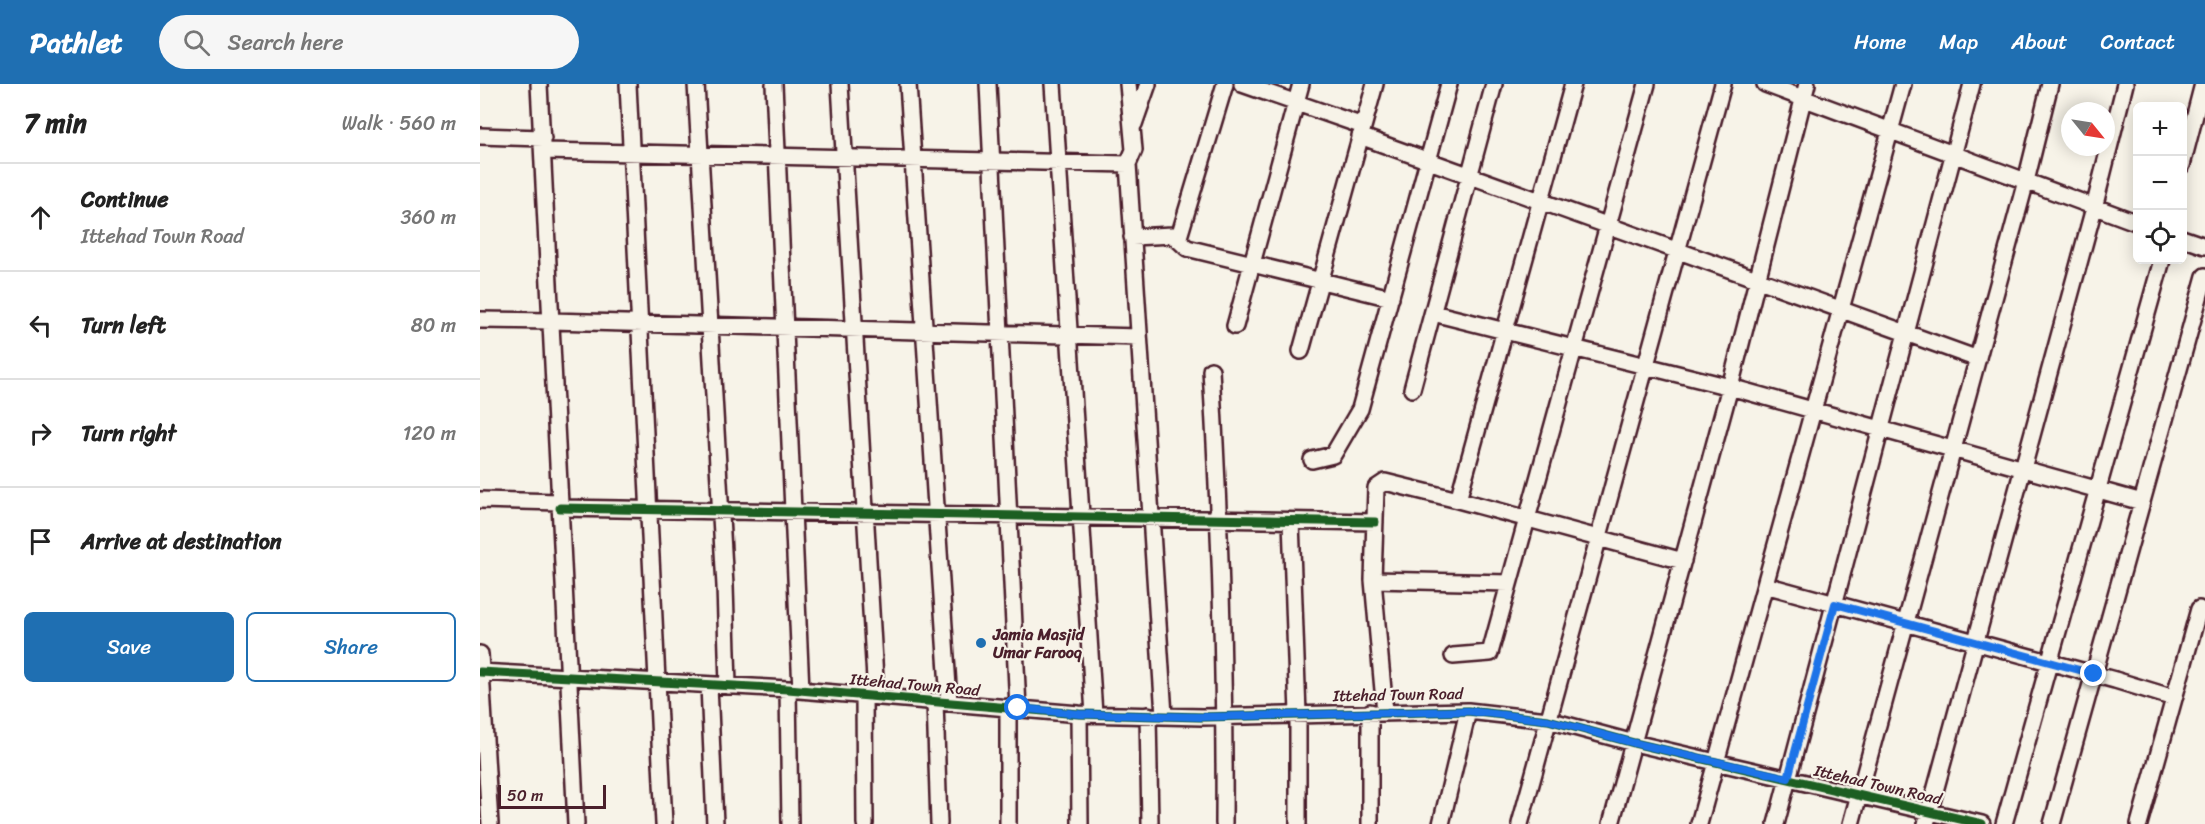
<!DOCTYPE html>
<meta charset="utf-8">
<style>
body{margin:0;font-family:Sriracha,sans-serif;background:#f6f6f6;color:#222}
.controls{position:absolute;right:18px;top:18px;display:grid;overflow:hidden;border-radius:9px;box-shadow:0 3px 15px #0003}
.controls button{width:54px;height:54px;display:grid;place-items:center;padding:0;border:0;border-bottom:2px solid #e0e0e0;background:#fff;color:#222;font:30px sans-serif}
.compass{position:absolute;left:1581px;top:18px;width:54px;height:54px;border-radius:50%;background:#fff;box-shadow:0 3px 15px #0003;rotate:120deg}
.scale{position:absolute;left:18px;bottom:15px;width:108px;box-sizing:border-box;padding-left:6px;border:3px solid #4a1f2b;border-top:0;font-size:16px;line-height:21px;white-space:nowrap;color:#4a1f2b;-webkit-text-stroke:4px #f7f3e8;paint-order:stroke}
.stop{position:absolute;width:18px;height:18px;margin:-14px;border:4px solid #1a73e8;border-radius:50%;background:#fff}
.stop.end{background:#1a73e8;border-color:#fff;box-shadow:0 2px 6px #0008}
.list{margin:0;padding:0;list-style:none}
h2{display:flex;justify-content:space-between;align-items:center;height:78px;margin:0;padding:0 24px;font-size:26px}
h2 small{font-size:20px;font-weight:400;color:#767676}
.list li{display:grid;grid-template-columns:39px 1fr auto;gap:18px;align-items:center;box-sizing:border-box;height:108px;padding:0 24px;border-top:2px solid #e0e0e0}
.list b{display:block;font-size:22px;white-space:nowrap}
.list p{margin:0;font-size:20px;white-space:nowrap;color:#767676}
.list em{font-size:20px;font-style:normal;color:#767676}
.actions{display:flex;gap:12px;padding:18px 24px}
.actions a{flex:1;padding:14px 0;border:2px solid #1f6fb2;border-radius:9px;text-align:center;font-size:21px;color:#1f6fb2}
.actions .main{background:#1f6fb2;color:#fff}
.icon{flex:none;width:33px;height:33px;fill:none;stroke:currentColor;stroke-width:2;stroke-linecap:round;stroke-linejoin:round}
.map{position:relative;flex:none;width:1725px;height:740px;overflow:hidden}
header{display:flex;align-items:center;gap:36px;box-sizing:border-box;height:84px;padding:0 30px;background:#1f6fb2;color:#fff}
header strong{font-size:28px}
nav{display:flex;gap:33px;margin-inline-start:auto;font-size:21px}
.search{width:420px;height:54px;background:#f6f6f6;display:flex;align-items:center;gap:15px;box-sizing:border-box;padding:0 21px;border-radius:33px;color:#767676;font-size:22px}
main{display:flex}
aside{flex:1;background:#fff}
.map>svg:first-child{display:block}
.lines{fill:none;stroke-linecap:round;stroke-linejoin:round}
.minor-casing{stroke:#4a1f2b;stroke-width:20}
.minor{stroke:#f7f3e8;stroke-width:15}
.cycleway-casing{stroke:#f7f3e8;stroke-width:13}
.cycleway{stroke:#1b5e20;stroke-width:9}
.route{stroke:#1a73e8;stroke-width:8}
.poi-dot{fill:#1f6fb2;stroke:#f7f3e8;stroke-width:2}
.labels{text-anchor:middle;stroke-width:4.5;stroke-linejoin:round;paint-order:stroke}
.poi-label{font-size:16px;font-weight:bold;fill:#4a1f2b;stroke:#f7f3e8;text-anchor:start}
.street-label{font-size:16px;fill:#4a1f2b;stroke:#f7f3e8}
</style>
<header>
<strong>Pathlet</strong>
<div class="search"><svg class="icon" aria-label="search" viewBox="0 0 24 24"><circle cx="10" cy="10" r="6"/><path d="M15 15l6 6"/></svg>Search here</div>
<nav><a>Home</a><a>Map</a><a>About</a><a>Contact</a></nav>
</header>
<main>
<aside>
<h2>7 min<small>Walk · 560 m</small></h2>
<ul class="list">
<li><svg class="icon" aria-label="ahead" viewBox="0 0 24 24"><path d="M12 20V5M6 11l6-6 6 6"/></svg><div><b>Continue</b><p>Ittehad Town Road</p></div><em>360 m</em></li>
<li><svg class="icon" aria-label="left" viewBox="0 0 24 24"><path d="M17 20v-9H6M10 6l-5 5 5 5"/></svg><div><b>Turn left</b></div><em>80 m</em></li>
<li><svg class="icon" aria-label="right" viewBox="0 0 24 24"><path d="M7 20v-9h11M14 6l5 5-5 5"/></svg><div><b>Turn right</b></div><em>120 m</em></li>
<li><svg class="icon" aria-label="arrive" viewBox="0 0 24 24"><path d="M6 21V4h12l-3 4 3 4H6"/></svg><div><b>Arrive at destination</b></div></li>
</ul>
<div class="actions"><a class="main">Save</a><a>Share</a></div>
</aside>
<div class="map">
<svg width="1725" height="740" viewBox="0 0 1725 740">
<rect width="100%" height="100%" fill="#f7f3e8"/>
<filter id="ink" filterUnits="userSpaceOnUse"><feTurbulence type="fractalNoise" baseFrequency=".0167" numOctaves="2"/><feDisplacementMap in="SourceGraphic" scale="12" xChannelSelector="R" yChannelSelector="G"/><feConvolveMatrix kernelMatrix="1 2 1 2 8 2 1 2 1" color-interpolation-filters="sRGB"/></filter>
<g filter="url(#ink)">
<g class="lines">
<defs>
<path id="minor" d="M59 0 96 740
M148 0 184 740
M216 0 245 502 248 602
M294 0 321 606
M360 0 396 612
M428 0 469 618
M508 0 538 624
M573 0 614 630
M648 0 654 66 648 80 684 631
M762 0 883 42
M1285 0 1658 139
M654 40 668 0
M0 52 63 54
M880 52 1498 275
M64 67 648 80
M1702 81 1723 0
M652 153 693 151 707 164 911 214
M1702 154 1725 162
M698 156 745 0
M953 229 1250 303 1662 418
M0 236 71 237 659 253
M755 242 821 0
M821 267 895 0
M731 286C740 438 745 589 744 740
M932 305 1014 0
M832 376 853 371 880 325 969 0
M0 416 80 418
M978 416 1203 477
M80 424 895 438
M811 437 818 630V740
M893 496 1029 499
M1285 501 1635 596 1694 614
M0 570 10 740
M973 572 1010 569 1167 0
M0 588 308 605 599 630 722 633 988 627 1068 636 1154 659 1502 740
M229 601 235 740
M308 605 310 740
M384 611 385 740
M455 617 459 740
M905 628 893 496 896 404 905 398 978 416 1093 0
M599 630 600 740
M668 631 670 740
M528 740V623
M890 740V628
M961 740 988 627
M1040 740 1243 0
M1131 740 1250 303 1327 0
M1219 740 1423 0
M1296 740 1492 0
M1371 740 1546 97 1570 0
M1446 740 1614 124 1645 0
M1524 740 1682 176
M1572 740 1725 192
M1659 740 1719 525"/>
</defs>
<!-- minor casing -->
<use href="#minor" class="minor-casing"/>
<!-- minor -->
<use href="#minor" class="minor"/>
<defs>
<path id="cycleway" d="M80 424 895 438
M0 588 308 605 599 630 722 633 988 627 1068 636 1154 659 1502 740"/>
</defs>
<!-- cycleway casing -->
<use href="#cycleway" class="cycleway-casing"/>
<!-- cycleway -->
<use href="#cycleway" class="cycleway"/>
</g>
</g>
<g class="lines" filter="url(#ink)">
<!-- route -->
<path class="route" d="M538 624 599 630 722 633 987 627 1068 636 1154 659 1308 694 1355 520 1614 590"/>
</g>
<!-- markers -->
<circle class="poi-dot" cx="501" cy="559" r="6"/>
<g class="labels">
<!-- poi labels -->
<g class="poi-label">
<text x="513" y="556">Jamia Masjid<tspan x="513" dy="18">Umar Farooq</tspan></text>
</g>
<!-- street labels -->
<g class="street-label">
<text transform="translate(435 600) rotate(5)" y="6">Ittehad Town Road</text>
<text transform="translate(918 610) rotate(-1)" y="6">Ittehad Town Road</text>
<text transform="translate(1398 700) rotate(13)" y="6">Ittehad Town Road</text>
</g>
</g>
</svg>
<div class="controls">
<button>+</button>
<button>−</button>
<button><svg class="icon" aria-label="locate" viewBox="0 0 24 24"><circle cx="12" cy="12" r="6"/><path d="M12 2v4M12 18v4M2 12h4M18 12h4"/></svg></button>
</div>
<svg class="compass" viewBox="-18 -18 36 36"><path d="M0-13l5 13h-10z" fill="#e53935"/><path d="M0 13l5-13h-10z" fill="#767676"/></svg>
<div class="scale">50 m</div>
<div class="stop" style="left:538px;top:624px"></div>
<div class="stop end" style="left:1614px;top:590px"></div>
</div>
</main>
